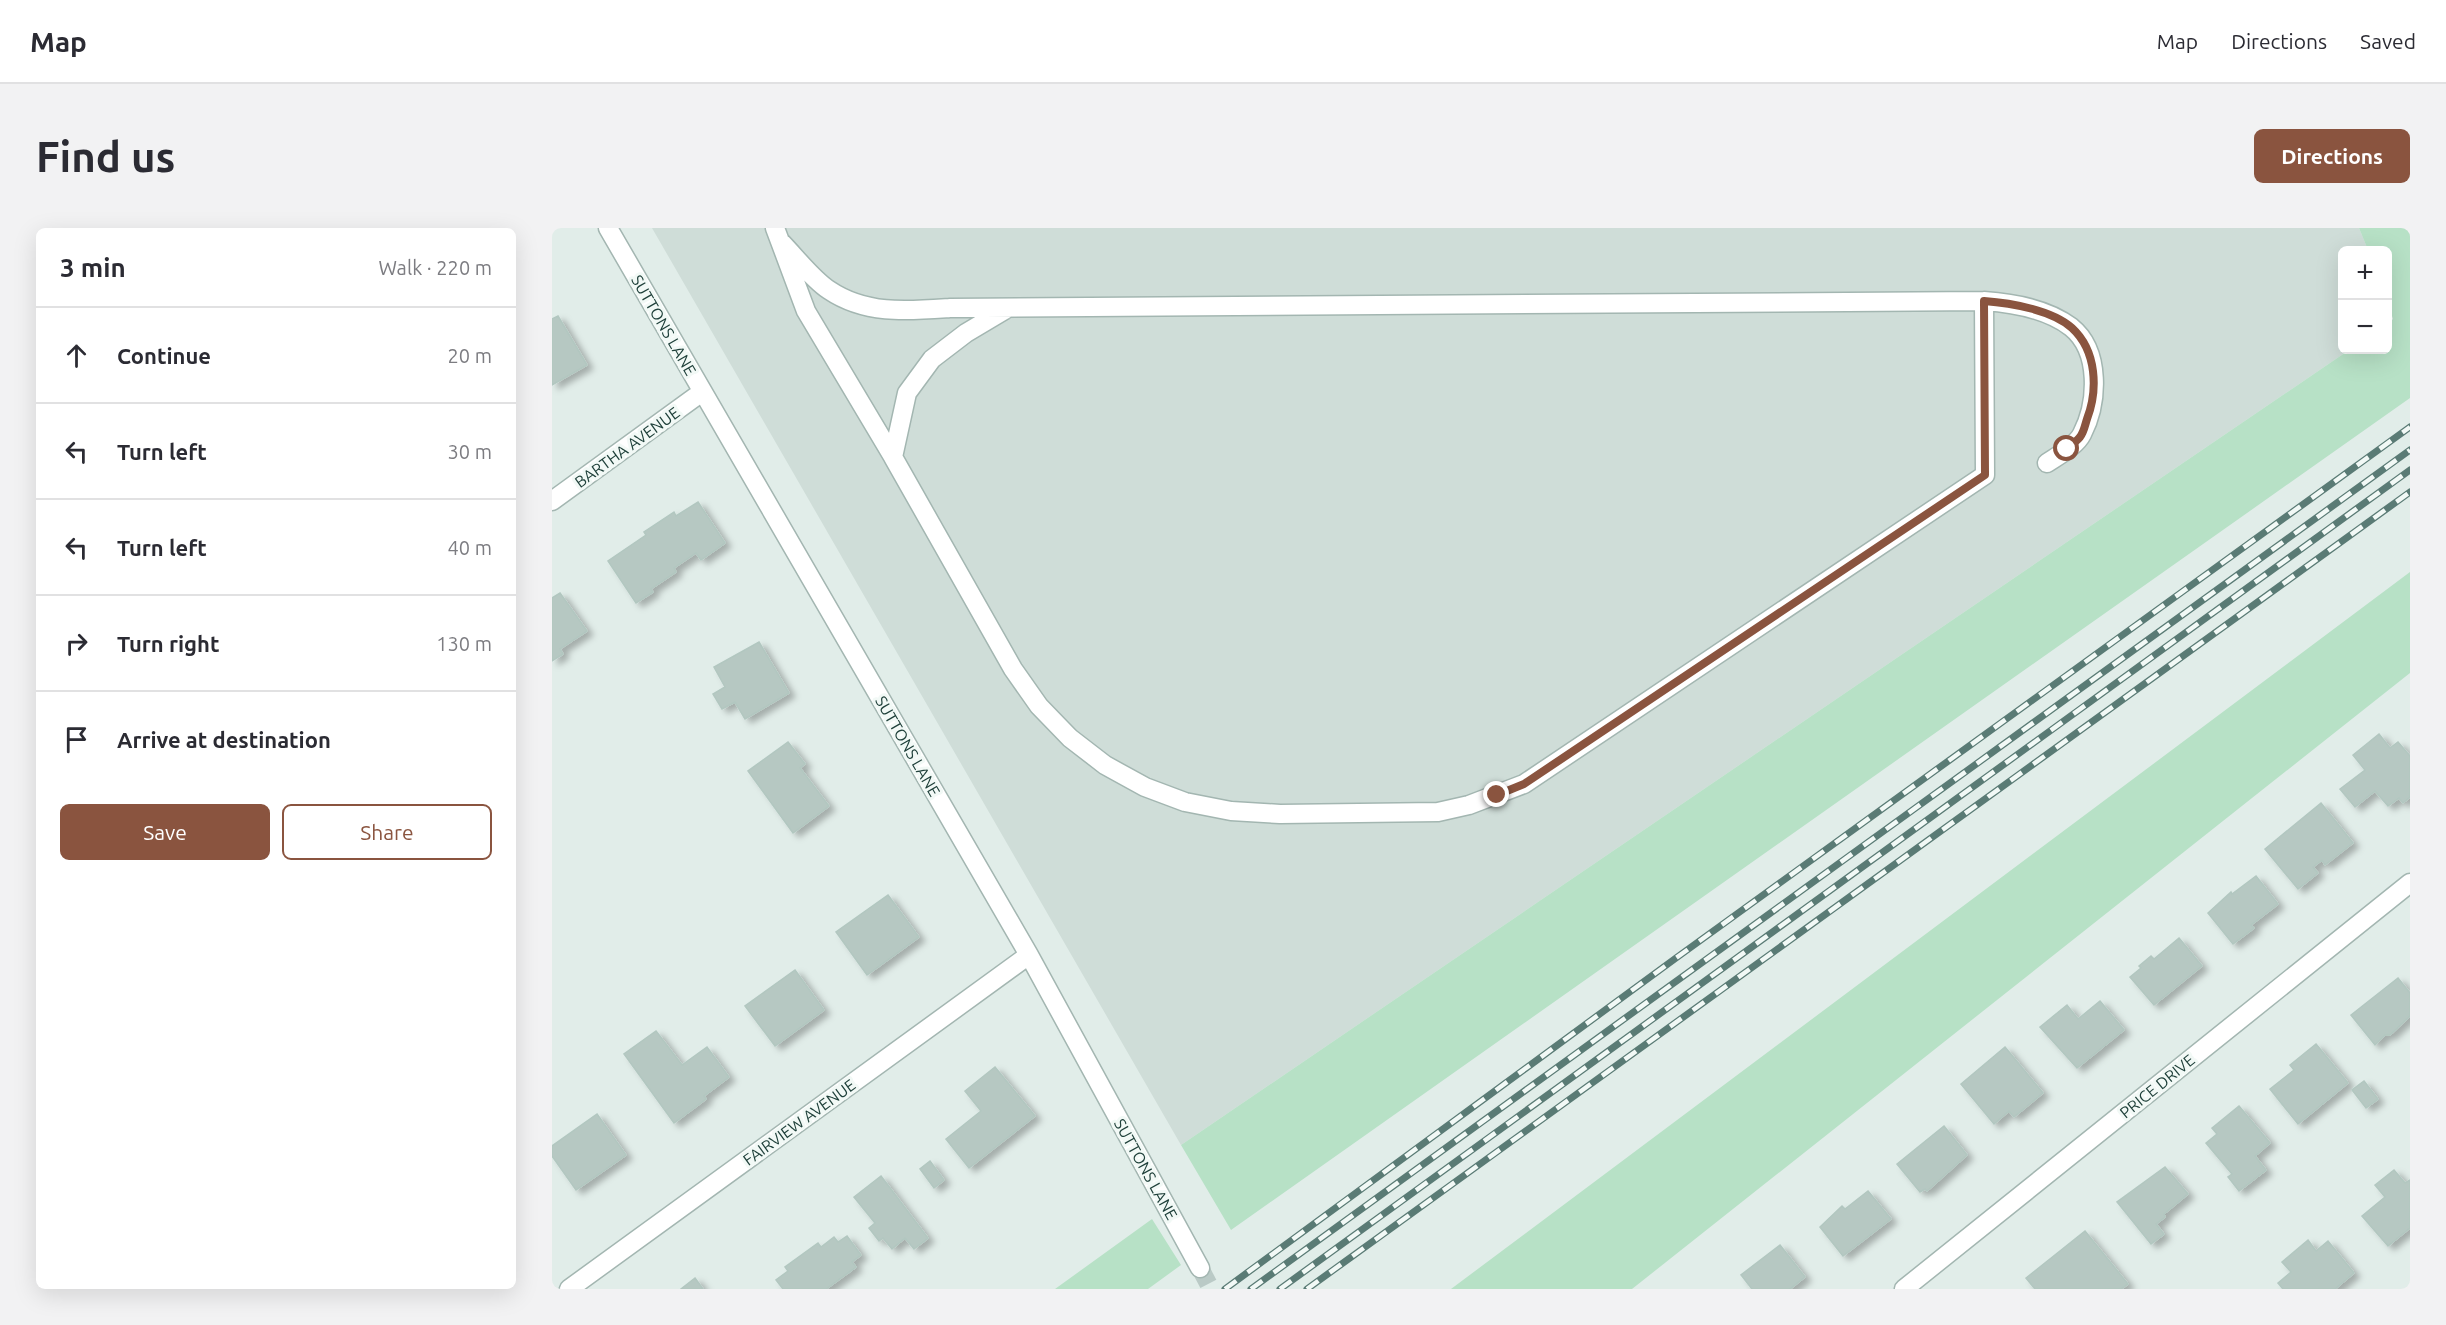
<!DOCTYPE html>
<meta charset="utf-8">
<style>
body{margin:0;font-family:Ubuntu,sans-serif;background:#f2f2f3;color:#2b2b33}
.controls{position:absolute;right:18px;top:18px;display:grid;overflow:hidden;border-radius:9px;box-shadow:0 6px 24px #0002}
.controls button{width:54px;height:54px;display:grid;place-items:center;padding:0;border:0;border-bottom:2px solid #e1e1e2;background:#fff;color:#2b2b33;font:30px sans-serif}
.stop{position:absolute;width:18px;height:18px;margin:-14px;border:4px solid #8a543f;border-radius:50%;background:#fff}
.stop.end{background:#8a543f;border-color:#fff;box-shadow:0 2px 6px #0008}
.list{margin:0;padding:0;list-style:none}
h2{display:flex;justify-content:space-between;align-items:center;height:78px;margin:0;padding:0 24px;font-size:26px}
h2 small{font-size:20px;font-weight:400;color:#7c7c81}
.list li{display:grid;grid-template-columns:39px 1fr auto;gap:18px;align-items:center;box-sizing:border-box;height:96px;padding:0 24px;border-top:2px solid #e1e1e2}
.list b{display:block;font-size:22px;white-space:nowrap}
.list em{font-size:20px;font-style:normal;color:#7c7c81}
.actions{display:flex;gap:12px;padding:18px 24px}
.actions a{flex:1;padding:14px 0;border:2px solid #8a543f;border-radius:9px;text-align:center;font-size:21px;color:#8a543f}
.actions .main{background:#8a543f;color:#fff}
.icon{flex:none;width:33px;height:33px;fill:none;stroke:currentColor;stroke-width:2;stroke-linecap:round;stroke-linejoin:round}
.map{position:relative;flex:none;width:1858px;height:1061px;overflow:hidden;border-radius:9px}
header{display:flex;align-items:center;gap:36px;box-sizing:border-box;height:84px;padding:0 30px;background:#fff;border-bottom:2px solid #e1e1e2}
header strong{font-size:28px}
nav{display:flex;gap:33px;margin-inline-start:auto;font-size:21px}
.intro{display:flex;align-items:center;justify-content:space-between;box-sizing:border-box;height:144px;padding:0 36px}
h1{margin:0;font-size:42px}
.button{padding:15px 27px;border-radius:9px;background:#8a543f;color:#fff;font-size:21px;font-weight:700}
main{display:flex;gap:36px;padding:0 36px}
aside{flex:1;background:#fff;border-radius:9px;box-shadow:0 6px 24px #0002}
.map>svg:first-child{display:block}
.built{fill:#cfddd8}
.green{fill:#b7e1c6}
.building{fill:#b6c8c2;stroke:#b2c7c0;stroke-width:1.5;filter:url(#shadow)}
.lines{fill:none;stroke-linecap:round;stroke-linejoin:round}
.minor-tunnel{stroke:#bacac6;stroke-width:18;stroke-dasharray:18 9;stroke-linecap:butt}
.minor-casing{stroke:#a3b6b1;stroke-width:21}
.minor{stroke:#fff;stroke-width:18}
.rail-casing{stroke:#5a7b75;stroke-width:7}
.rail{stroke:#f2f9f6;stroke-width:4.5;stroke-dasharray:14;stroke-linecap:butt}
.route{stroke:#8a543f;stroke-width:8}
.labels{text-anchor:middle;stroke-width:6;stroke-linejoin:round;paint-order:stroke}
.street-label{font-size:16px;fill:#1f403a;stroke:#f2f9f6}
</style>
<header>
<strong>Map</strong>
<nav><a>Map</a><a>Directions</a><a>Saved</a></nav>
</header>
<div class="intro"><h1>Find us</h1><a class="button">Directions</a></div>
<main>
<aside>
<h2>3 min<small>Walk · 220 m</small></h2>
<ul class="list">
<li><svg class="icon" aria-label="ahead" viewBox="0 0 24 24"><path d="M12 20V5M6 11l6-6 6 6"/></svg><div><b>Continue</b></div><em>20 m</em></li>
<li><svg class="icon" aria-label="left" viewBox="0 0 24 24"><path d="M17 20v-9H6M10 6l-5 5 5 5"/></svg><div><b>Turn left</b></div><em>30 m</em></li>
<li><svg class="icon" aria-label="left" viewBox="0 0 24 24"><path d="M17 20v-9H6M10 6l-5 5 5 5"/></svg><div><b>Turn left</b></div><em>40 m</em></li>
<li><svg class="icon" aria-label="right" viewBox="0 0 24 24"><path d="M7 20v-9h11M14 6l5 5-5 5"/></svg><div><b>Turn right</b></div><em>130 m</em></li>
<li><svg class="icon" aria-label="arrive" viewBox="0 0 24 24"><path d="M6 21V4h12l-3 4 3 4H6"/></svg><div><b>Arrive at destination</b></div></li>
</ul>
<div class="actions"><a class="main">Save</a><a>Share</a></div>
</aside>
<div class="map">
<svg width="1858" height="1061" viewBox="0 0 1858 1061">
<defs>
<filter id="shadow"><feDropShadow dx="6" dy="4" stdDeviation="3" flood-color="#0004"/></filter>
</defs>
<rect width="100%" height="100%" fill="#e1ede9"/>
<!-- built -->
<path class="built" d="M100 0H1807L1816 22H1790V122H1797L629 917Z"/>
<!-- green -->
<path class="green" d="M1807 0H1858V170L679 1002 629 917 1797 122H1836V96L1841 91 1836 76V22H1816Z
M1858 344V445L1080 1061H899Z
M600 991 629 1037 596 1061H503Z"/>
<!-- building -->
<path class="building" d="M6 88 35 137 0 157V91Z
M146 274 173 315 149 332 144 325 122 340 124 344 99 361 101 364 84 375 56 333 94 307 92 304 122 284 124 288Z
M8 365 35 403 8 421 11 426 0 433V370Z
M207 414 237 465 193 491 183 474 170 481 161 466 173 459 162 439Z
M1827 506 1838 520 1846 514 1858 528V569L1851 575 1847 570 1836 578 1823 563 1803 579 1788 561 1813 542 1801 527Z
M236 514 253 536 248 540 277 578 241 605 196 543Z
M1769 575 1801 615 1773 637 1770 632 1761 639 1766 645 1746 661 1713 621Z
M1704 648 1726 676 1699 697 1702 700 1681 716 1656 685 1679 664 1680 666Z
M336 667 367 709 315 747 284 704Z
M1627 710 1650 738 1602 777 1578 749 1589 740 1587 738 1599 728 1602 731Z
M243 742 272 782 223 818 193 778Z
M1846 750 1858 765V788L1838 807H1833L1823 817 1799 787Z
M1548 773 1572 802 1525 840 1488 799 1515 777 1526 791Z
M104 803 130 837 155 819 177 849 152 868 154 871 122 895 72 826Z
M1764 816 1796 855 1746 896 1718 861 1742 842 1738 837Z
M1453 819 1491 865 1462 889 1457 883 1442 896 1409 856Z
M443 839 483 888 417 940 394 911 429 883 413 863Z
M1812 853 1826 871 1814 880 1800 862Z
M1687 878 1718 915 1703 928 1714 942 1687 963 1676 949 1680 946 1654 915 1665 906 1660 900Z
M45 886 74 927 24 962 0 928V918Z
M1392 898 1415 927 1375 963 1373 961 1368 964 1345 936Z
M378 933 392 952 382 960 368 941Z
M1613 939 1636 966 1612 986 1613 989 1604 996 1612 1006 1599 1016 1565 974Z
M1842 942 1853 955 1858 952V1000L1836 1018 1810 988 1833 969 1823 957Z
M329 948 376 1010 362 1021 353 1010 340 1021 331 1010 327 1013 317 1000 323 995 302 969Z
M1316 963 1339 991 1291 1028 1268 999 1290 978 1293 981Z
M1533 1003 1576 1056 1569 1061H1483L1474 1050Z
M295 1008 309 1027 300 1034 304 1039 274 1061H231L224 1052 236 1043 233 1039 266 1015 269 1019 282 1009 286 1014Z
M1756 1012 1764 1023 1776 1013 1802 1045 1783 1061H1731L1726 1055 1739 1044 1730 1034Z
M1228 1017 1253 1049 1238 1061H1200L1189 1047Z
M143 1050 151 1061H129Z"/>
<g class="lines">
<!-- minor-tunnel -->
<path class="minor-tunnel" d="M648 1040 659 1061"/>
<defs>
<path id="minor" d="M56 0 477 727 648 1040
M223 0 254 83 341 229 461 441 487 478 518 510 553 537 593 559 633 574 679 583 728 586 886 584 917 577 972 556 1433 247 1432 73 398 80C356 83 314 87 277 62 260 51 243 28 228 13
M1432 73C1462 75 1495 81 1519 99 1549 123 1546 175 1530 206 1524 218 1507 227 1495 235
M341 229 355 165 380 131 414 105 456 80
M0 273 150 164
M17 1061 477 727
M1352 1061 1858 655"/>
</defs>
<!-- minor casing -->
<use href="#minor" class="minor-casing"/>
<!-- minor -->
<use href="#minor" class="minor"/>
<defs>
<path id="rail" d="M673 1061 1124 730 1858 199
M699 1061 1858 222
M728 1061 1858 242
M755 1061 1858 264"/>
</defs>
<!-- rail casing -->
<use href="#rail" class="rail-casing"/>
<!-- rail -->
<use href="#rail" class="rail"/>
</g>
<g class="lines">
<!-- route -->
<path class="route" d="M945 567 972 556 1433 247 1432 73C1459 75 1500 82 1520 100 1545 123 1546 162 1535 191 1533 197 1532 204 1528 209 1525 213 1519 217 1515 221"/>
</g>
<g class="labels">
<!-- street labels -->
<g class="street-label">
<text transform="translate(112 97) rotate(60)" y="6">SUTTONS LANE</text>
<text transform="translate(75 219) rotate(-36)" y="6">BARTHA AVENUE</text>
<text transform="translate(356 518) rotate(60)" y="6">SUTTONS LANE</text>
<text transform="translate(1605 858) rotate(-39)" y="6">PRICE DRIVE</text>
<text transform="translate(247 894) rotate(-36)" y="6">FAIRVIEW AVENUE</text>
<text transform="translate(594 941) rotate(61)" y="6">SUTTONS LANE</text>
</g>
</g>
</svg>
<div class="controls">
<button>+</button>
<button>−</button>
</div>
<div class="stop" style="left:1515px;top:221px"></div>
<div class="stop end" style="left:945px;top:567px"></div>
</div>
</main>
